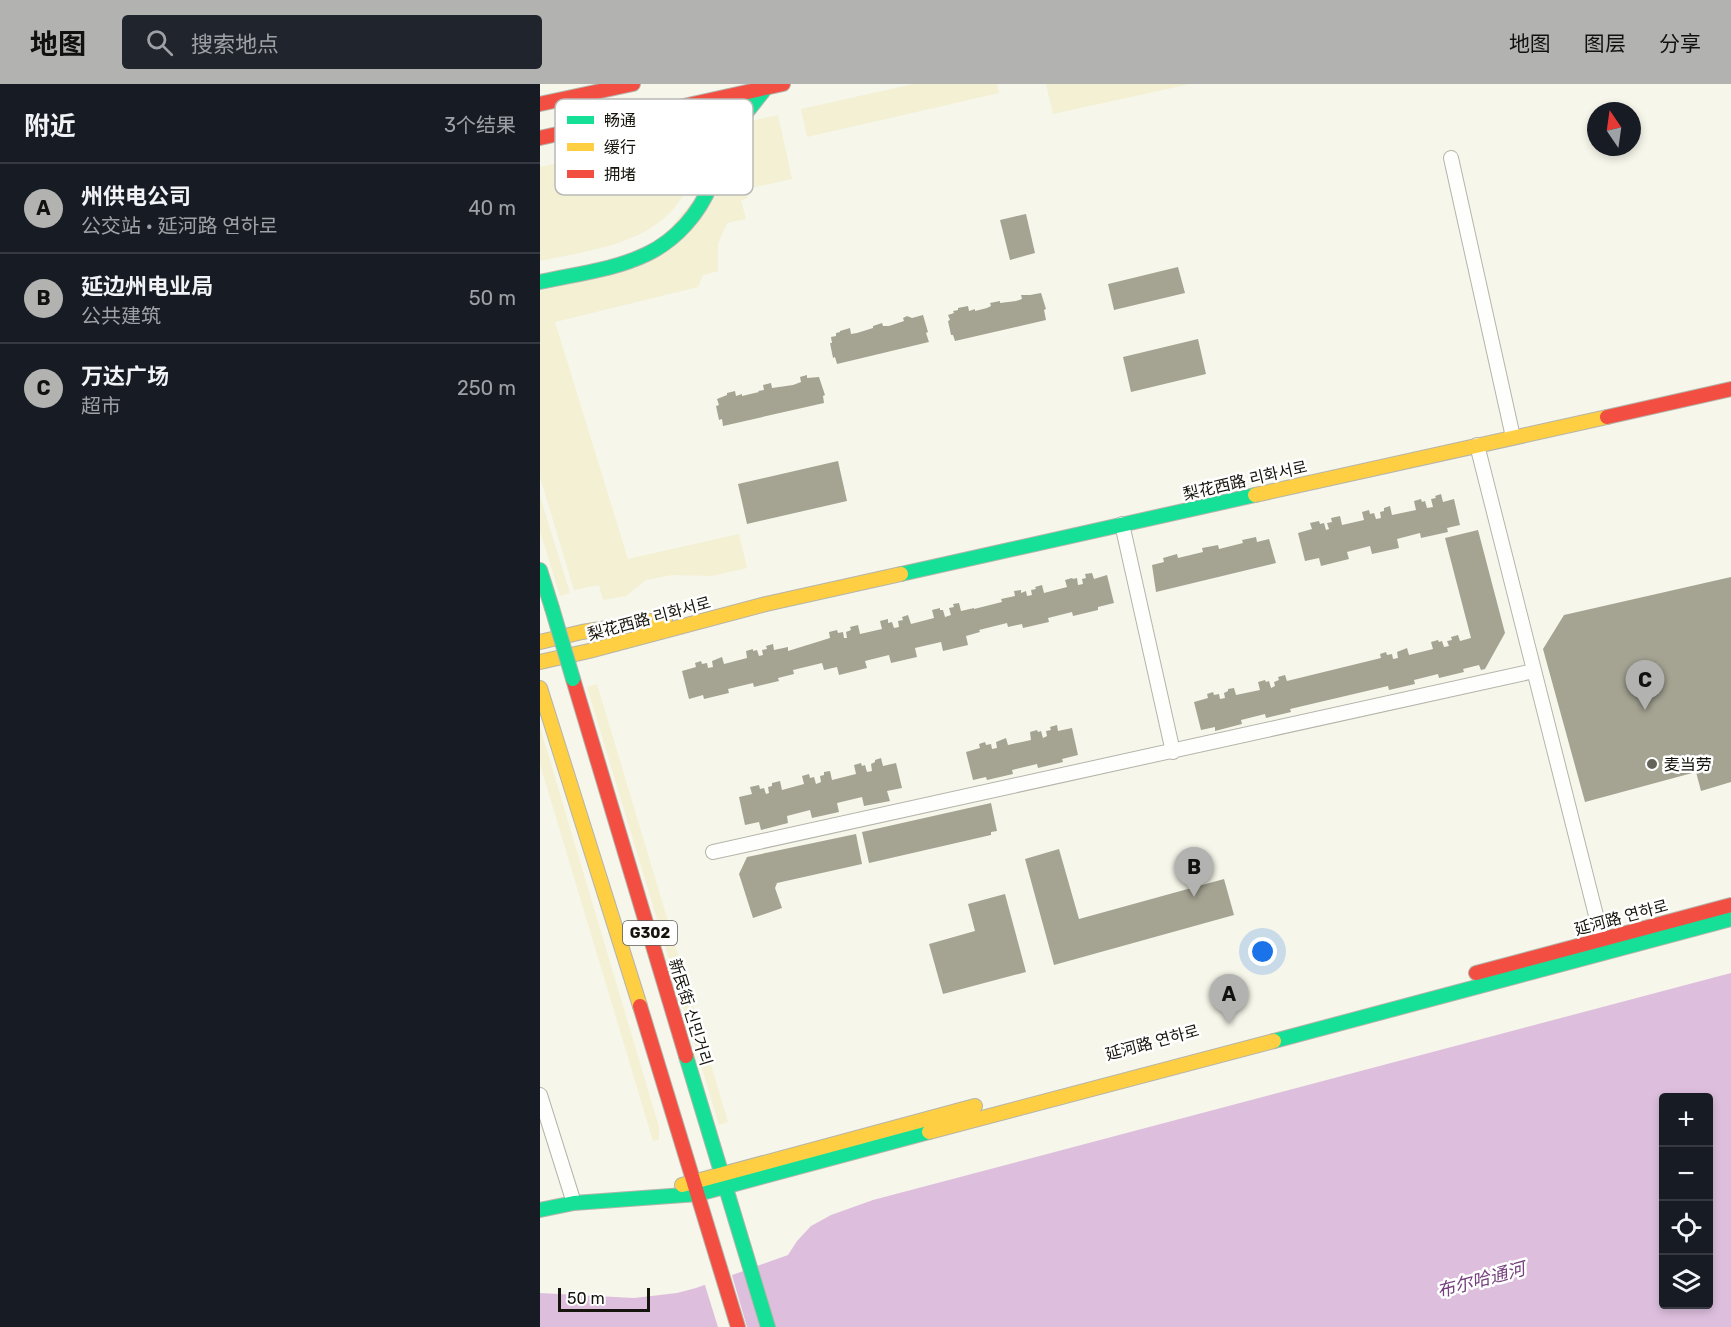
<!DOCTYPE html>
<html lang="zh">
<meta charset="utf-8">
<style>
body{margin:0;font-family:Rubik,"Noto Sans SC","Noto Sans KR",sans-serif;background:#20242c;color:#f1f3f6}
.controls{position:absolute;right:18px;bottom:18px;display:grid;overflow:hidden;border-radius:6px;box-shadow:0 3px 9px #0003}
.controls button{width:54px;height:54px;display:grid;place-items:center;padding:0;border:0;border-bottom:2px solid #363941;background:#171b24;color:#f1f3f6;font:30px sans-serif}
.compass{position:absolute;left:1047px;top:18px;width:54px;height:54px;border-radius:50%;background:#171b24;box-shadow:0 3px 9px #0003;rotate:347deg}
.scale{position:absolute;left:18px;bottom:15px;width:92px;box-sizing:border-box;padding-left:6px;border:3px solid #16150d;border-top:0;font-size:16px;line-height:21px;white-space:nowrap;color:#16150d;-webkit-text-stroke:4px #fff;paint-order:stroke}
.you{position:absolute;left:723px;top:868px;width:21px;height:21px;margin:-15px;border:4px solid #fff;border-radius:50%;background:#1a73e8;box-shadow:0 0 0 9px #1a73e833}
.badge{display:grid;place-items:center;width:39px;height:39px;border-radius:50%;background:#b2b3b0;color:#111;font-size:20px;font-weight:700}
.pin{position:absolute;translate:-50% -50px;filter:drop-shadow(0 2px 3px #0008)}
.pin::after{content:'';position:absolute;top:32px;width:21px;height:18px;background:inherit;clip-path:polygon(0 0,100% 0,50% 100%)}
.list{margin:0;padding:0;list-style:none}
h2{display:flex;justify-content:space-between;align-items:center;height:78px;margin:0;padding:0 24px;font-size:26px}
h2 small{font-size:20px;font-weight:400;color:#9ea1a6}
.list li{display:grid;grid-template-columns:39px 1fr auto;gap:18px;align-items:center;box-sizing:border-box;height:90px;padding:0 24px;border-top:2px solid #363941}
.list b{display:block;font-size:22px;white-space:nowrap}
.list p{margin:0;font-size:20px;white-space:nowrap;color:#9ea1a6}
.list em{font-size:20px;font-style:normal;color:#9ea1a6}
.icon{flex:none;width:33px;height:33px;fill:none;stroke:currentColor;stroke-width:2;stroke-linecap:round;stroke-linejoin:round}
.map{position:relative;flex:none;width:1191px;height:1243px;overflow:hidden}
header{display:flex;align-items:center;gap:36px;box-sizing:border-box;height:84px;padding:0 30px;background:#b2b3b0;color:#111}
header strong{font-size:28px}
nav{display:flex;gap:33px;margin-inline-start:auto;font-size:21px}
.search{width:420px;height:54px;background:#20242c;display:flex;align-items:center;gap:15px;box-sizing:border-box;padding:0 21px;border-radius:6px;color:#9ea1a6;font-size:22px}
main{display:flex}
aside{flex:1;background:#171b24}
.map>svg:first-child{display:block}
.green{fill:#f3f0d3}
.water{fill:#ddbfdd;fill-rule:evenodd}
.pier{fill:#f6f6ea}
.building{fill:#a5a493}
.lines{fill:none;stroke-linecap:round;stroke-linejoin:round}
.street-casing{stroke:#b5b4ab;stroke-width:16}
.fast-casing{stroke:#b5b4ab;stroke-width:16}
.slow-casing{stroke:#b5b4ab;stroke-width:16}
.jam-casing{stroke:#b5b4ab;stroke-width:16}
.street{stroke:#fefefc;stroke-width:14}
.fast{stroke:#16e098;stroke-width:14}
.slow{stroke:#ffcf43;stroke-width:14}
.jam{stroke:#f24e42;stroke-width:14}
.fast-bridge-casing{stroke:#b5b4ab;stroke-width:16;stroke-linecap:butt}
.fast-bridge{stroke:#16e098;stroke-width:14}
.poi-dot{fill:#64645a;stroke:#fff;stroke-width:2}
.labels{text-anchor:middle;stroke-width:5;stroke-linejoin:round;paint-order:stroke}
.shield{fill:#fff;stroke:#5c5b56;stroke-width:1.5}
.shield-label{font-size:15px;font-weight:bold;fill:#16150d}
.street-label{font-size:16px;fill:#16150d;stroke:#fff}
.poi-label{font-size:16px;fill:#16150d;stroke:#fff;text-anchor:start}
.water-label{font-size:18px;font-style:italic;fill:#743f7c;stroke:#fff}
.key{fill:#fff;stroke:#b9b9b6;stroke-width:1.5}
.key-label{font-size:16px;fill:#16150d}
</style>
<header>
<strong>地图</strong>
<div class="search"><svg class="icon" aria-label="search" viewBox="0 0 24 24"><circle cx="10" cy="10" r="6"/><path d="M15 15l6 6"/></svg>搜索地点</div>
<nav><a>地图</a><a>图层</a><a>分享</a></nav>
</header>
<main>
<aside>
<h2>附近<small>3个结果</small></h2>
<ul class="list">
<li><span class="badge">A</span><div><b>州供电公司</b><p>公交站 · 延河路 연하로</p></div><em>40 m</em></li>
<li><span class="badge">B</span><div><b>延边州电业局</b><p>公共建筑</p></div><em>50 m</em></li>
<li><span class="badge">C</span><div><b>万达广场</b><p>超市</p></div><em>250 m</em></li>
</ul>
</aside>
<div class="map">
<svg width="1191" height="1243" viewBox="0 0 1191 1243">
<rect width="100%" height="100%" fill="#f6f6ea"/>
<!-- green -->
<path class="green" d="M374 0H457L459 9 267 53 261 25Z
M506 0H650L513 30Z
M238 31 252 95 206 105 208 114 201 116 206 135 187 139 178 160V187L163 191 158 203 15 238 88 475 199 450 207 484 172 492 132 491 106 496 86 512 63 516 59 501 34 506 0 393V207L96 184 186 78 211 37Z
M149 51C150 60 156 79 155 87 154 92 149 99 147 104 120 160 54 165 0 177V83Z
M0 412 30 509 20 512 0 447Z
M57 600 188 1038 179 1041 47 603Z
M0 643 119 1043V1056L113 1057 0 680Z"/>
<!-- water -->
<path class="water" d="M1191 889V1243H0V1209L94 1214 137 1209 156 1204 248 1171 257 1157 271 1142 291 1131 333 1116ZM1124 1014H1168V1220H1124Z"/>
<!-- pier -->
<path class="pier" d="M191 1188 207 1243H178L164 1198Z"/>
<!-- building -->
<path class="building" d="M486 130 495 169 470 176 460 136Z
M638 183 645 209 574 226 568 200Z
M501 209 506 225 504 226 506 236 415 257 413 251H411L408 237 410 236 408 231 414 229 413 227 418 226V224L428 222 429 227 435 225V227L447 224 451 222 450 219 460 217V219L476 217 482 215 481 211H490Z
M383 231 388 248 386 249 389 258 297 280 295 273 293 274 290 259H292L291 253 296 252V249L300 248V247L310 244 311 250 317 249 333 244V242L342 239 343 242H349L364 237 363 234 367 232 372 234Z
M658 255 666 290 591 308 583 273Z
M267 291V294L279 293 285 311 283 312 284 319 183 342 182 335 179 336 176 322 179 321 177 315 187 311V309L195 307 196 312 202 310V312L219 308 218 307 224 306 223 301 231 299 232 304 253 301 261 298 260 293Z
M298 377 307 417 207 440 198 400Z
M901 410 903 418 914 415 920 441 907 444 908 448 881 454 880 449 857 455 859 464 832 470 830 462 807 468 809 475 781 482 779 474 765 477 758 449 772 445 770 439 779 437 780 440 784 439 786 446 789 445 787 439 792 438 791 434 800 432 802 441 824 436 822 428 829 426 830 430 834 429 836 435 841 434 840 428 844 427V424L850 422 852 431 876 426 874 417 881 415 882 418 885 417 887 424 893 423 891 415 896 414 895 412Z
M938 446 965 549 945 585 941 586 939 581 923 585 924 588 899 594 898 590 874 596 875 600 849 606 848 602 750 625 751 628 726 634 725 630 701 636 702 640 675 647V643L661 646 654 618 668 614 667 610 673 608 674 611 679 610 680 615 685 614 684 609 688 607V605L694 604 696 611 720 606 718 598 725 596 726 598 729 597 731 604 735 602 734 598 739 596 738 593 745 591 747 597 841 574 840 570 846 568 847 571 852 570 853 575 858 574 857 568 867 564 869 571 893 565 891 558 898 556 899 558 902 557 904 563 909 562 907 557 912 556 911 553 918 551 920 557 931 554 905 454Z
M716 453 717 458 729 455 736 479 616 508 612 481 624 478 623 474 637 470 638 474 663 468 662 464 678 461 679 465 703 459 702 456Z
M552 489 554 495 567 491 574 519 558 523V526L533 532 532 528 508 534 509 538 483 544 482 540 468 543 467 539 439 546 440 548 426 552 428 561 403 567 401 558 375 564 377 573 351 579 349 571 325 577 327 584 299 591 297 583 284 586 282 579 253 586 254 590 238 594 239 597 214 603 213 599 188 605 189 609 164 615 163 611 149 615 142 587 156 583 155 579 161 577 162 580 167 579 168 584 173 583 172 577 182 573 184 580 207 574 206 567 213 565V567L217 566 219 572 223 571 222 566 227 565 226 562 233 560 234 566 248 563V567L290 554 289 548 297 546 298 549 303 548 304 554H307L306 548 311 546 310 543 318 541 320 550 342 545 340 537 348 535V539L352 538 354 544 359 543 358 537 363 536 362 533 368 531 371 540 394 534 392 526 400 524V526H403L405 533 411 531 409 524 414 523 413 520 419 519 421 527 434 524V525L462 518 461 515 475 512 474 507 481 506V509L486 507 487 512 492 511 491 506 496 505 495 503 502 501 504 509 527 503 525 496 532 494 533 495 537 494 538 501 543 500 542 495 546 494 545 490Z
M1191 493V698L1161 707 1156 688 1045 718 1003 565 1024 531Z
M517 641 518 647 532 644 538 671 522 675 523 678 498 684 497 680 472 686 473 690 447 696 446 693 433 696 426 668 440 664 439 660 445 658 446 661 451 660 452 665 457 664 456 658 466 654 468 661 491 656 490 648 497 646 498 648 501 647 503 654 507 652 506 647 511 646 510 643Z
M341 674 343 682 356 679 362 704 347 707 350 717 324 722 322 713 297 719 299 728 272 734 270 726 247 732 248 739 221 746 219 738 205 741 199 713 212 710 210 703 219 701 220 705 224 704 226 710 229 709 228 703 232 702V699L240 697 242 706 264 700 262 692 269 690 270 694 274 693 276 700 281 698 280 692 284 691V688L290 687 292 696 316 690 314 681 321 679 322 682 325 681 327 688 332 687 331 680 335 678V676Z
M451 719 457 747 451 748V751L329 779 322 748Z
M316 750 322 780 237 799 235 804 242 824 213 834 199 790 207 773Z
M519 765 539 835 684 795 694 831 514 881 485 775Z
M465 810 486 888 403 910 389 860 435 847 428 820Z"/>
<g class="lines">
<defs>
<path id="street" d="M911 74 973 353
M937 361 1062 855
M582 440 633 668
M173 768 994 587
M0 1011 34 1119"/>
<path id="fast" d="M0 198C36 190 74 186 107 170 136 156 159 130 171 100 176 86 180 71 187 57 197 38 212 22 225 5
M0 486 12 524
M361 490 715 411
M734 957 1191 835
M146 972 228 1243
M0 1126 34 1119 158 1110 389 1048"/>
<path id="slow" d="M125 25C158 41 171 61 161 98
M715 411 1067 333
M0 558 42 548 125 535
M0 578 49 567 226 520 361 490
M0 604 100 922
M389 1048 734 957
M142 1101 435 1022"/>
<path id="jam" d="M0 20 93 0
M0 54 243 0
M1067 333 1191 305
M33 595 146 972
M936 889 1191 821
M100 922 198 1243"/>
</defs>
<!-- street casing -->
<use href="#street" class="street-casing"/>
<!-- fast casing -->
<use href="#fast" class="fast-casing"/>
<!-- slow casing -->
<use href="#slow" class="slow-casing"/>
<!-- jam casing -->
<use href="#jam" class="jam-casing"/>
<!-- street -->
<use href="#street" class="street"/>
<!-- fast -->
<use href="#fast" class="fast"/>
<!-- slow -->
<use href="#slow" class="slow"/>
<!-- jam -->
<use href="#jam" class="jam"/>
<defs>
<path id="fast-bridge" d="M12 524 33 595"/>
</defs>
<!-- fast-bridge casing -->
<use href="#fast-bridge" class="fast-bridge-casing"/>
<!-- fast-bridge -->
<use href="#fast-bridge" class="fast-bridge"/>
</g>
<!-- markers -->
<circle class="poi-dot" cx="1112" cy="680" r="6"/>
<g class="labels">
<!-- shield labels -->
<rect class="shield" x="83" y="837" width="54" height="24" rx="4.5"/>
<g class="shield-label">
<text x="110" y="854">G302</text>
</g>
<!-- street labels -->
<g class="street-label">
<text transform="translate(705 396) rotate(-13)" y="6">梨花西路 리화서로</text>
<text transform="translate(109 534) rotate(-15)" y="6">梨花西路 리화서로</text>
<text transform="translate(1081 833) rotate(-15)" y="6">延河路 연하로</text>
<text transform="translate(151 928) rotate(73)" y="6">新民街 신민거리</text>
<text transform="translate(612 958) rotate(-15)" y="6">延河路 연하로</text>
</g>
<!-- poi labels -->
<g class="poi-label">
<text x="1124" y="686">麦当劳</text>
</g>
<!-- water labels -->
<g class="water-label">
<text transform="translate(941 1196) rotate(-15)" y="6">布尔哈通河</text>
</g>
</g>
<!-- legend -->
<rect x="15" y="15" width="198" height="96" rx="9" class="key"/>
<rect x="27" y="32" width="27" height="8" fill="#16e098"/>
<rect x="27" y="59" width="27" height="8" fill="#ffcf43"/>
<rect x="27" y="86" width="27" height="8" fill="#f24e42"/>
<g class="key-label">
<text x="64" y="42">畅通</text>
<text x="64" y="69">缓行</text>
<text x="64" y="96">拥堵</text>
</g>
</svg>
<div class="controls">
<button>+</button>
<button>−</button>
<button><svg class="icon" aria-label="locate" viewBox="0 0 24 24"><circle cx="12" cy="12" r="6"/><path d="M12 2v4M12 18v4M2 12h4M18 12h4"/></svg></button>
<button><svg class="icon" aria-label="layers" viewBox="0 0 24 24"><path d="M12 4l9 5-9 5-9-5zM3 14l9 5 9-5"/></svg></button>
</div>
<svg class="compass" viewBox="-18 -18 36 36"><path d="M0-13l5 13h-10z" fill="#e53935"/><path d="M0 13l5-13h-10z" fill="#9ea1a6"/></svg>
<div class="scale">50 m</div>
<div class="you"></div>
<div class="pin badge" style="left:689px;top:940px">A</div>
<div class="pin badge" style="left:654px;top:813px">B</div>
<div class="pin badge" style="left:1105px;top:626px">C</div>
</div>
</main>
